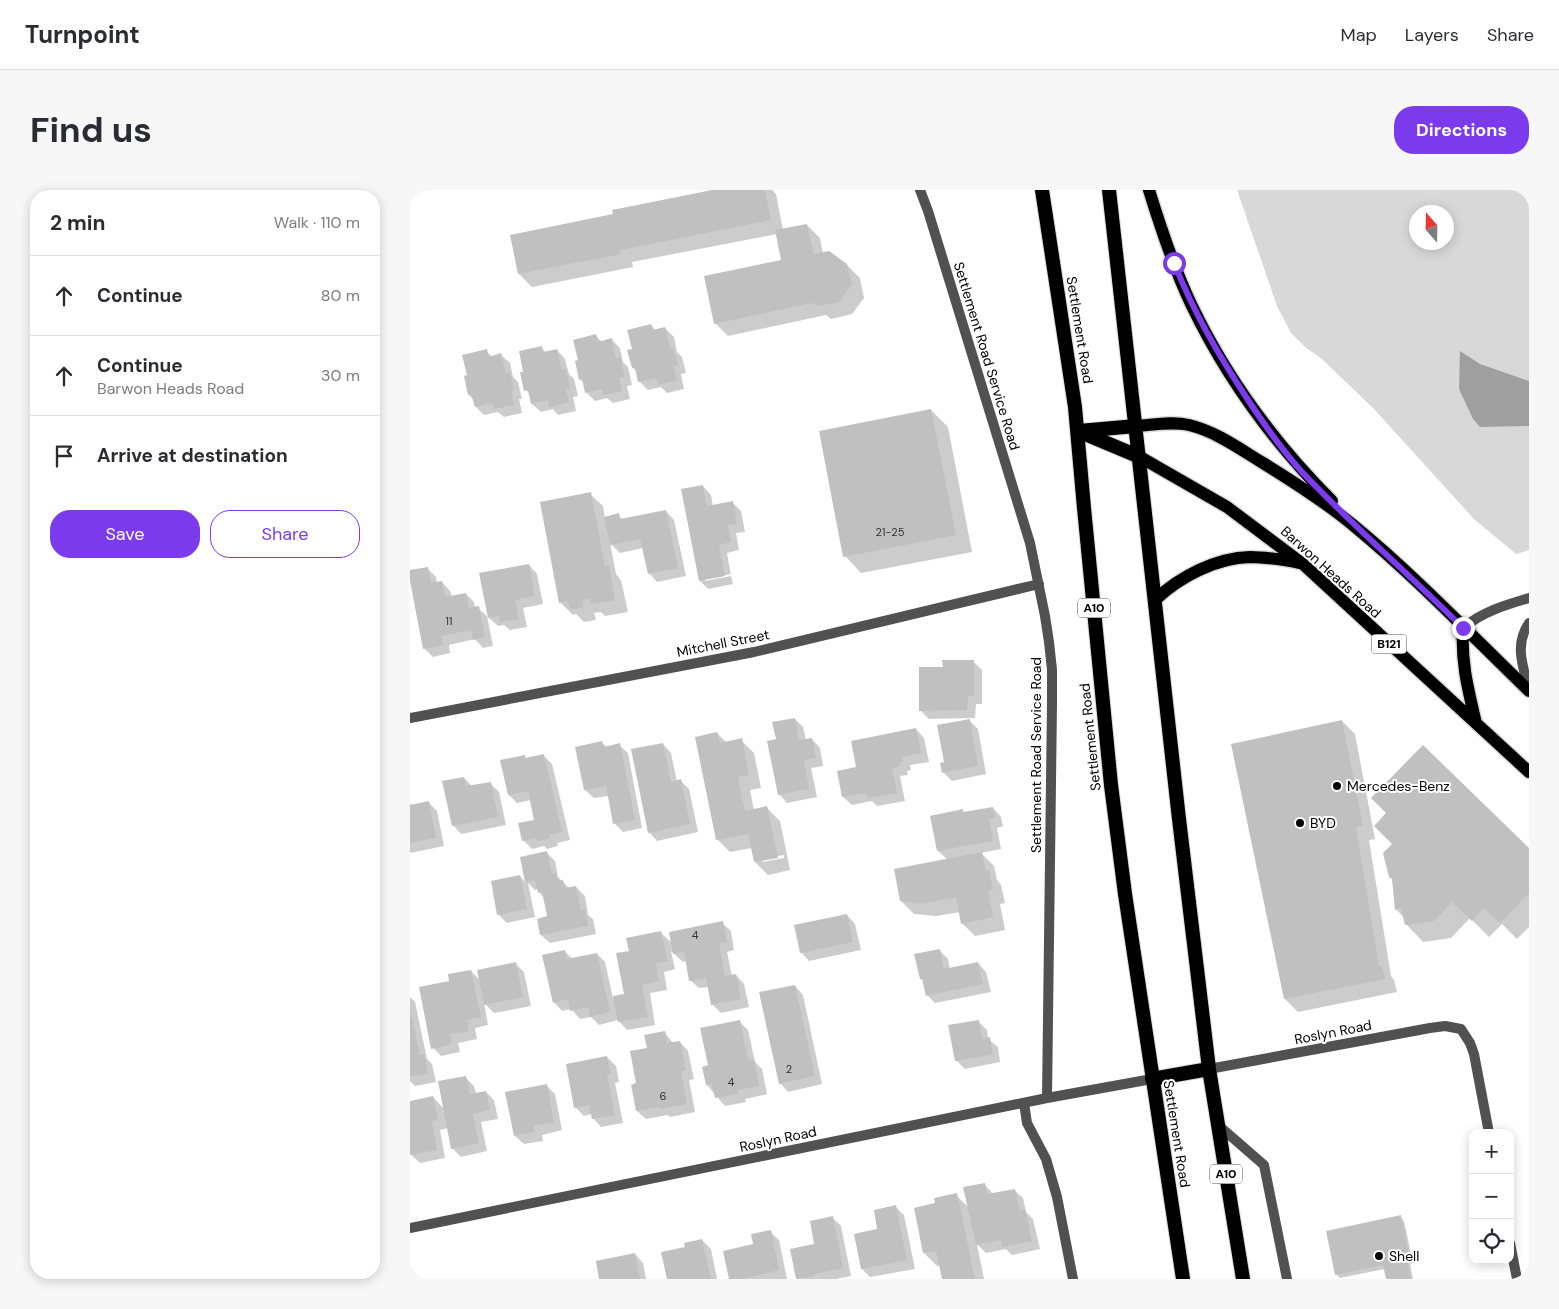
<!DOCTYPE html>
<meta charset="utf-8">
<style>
body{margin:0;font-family:"DM Sans",sans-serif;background:#f7f7f7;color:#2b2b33}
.controls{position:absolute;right:15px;bottom:15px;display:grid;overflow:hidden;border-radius:10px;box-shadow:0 2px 12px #0003}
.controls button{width:45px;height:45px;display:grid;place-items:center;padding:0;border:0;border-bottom:1px solid #e1e1e2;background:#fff;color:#2b2b33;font:25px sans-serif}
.compass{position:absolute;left:999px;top:15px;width:45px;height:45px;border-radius:50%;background:#fff;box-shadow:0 2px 12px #0003;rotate:340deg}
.stop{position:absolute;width:15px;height:15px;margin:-11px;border:4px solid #7c3aed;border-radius:50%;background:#fff}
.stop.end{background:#7c3aed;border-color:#fff;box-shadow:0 1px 5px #0008}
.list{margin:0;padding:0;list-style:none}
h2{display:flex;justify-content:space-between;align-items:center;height:65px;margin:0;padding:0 20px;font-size:21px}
h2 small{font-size:16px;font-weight:400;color:#7c7c81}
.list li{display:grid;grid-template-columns:32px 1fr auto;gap:15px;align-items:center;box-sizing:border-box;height:80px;padding:0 20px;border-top:1px solid #e1e1e2}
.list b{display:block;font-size:19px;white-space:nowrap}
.list p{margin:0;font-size:16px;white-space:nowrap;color:#7c7c81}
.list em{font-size:16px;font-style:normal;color:#7c7c81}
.actions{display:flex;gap:10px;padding:15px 20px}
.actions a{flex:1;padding:11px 0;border:1px solid #7c3aed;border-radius:20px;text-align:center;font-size:18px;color:#7c3aed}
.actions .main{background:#7c3aed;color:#fff}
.icon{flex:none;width:28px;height:28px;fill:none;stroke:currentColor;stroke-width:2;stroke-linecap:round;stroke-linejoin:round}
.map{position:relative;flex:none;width:1119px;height:1089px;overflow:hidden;border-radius:20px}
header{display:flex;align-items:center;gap:30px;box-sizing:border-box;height:70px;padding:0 25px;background:#fff;border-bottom:1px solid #e1e1e2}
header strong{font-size:24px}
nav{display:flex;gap:28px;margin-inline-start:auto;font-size:18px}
.intro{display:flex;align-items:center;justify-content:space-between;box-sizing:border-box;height:120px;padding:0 30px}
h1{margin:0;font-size:35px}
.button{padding:12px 22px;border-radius:20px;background:#7c3aed;color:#fff;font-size:18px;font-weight:700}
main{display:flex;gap:30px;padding:0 30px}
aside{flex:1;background:#fff;border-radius:20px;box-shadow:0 2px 12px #0003}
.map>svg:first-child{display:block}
.green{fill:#d8d8d8;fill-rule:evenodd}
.water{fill:#9f9f9f}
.shadow{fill:#0003;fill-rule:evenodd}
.building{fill:#c0c0c0}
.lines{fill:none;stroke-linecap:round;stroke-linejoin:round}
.primary-casing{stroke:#dbdbdb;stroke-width:15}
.trunk-casing{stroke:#dbdbdb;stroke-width:16}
.service{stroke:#515151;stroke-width:10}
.minor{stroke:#515151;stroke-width:10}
.tertiary{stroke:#515151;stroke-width:10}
.primary{stroke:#000;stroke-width:12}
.trunk{stroke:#000;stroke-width:14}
.route{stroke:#7c3aed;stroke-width:6}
.poi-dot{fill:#000;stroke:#fff;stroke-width:2}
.labels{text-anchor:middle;stroke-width:4;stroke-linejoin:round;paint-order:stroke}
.number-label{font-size:11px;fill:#303030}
.shield{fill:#fff;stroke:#4c4c4c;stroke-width:1}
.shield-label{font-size:12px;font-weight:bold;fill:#000}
.street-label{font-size:14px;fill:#000;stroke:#fff}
.poi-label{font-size:14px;fill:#000;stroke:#fff;text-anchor:start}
</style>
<header>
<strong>Turnpoint</strong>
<nav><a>Map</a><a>Layers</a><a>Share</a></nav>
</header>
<div class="intro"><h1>Find us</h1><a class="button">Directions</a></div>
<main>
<aside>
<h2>2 min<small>Walk · 110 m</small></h2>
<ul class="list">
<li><svg class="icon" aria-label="ahead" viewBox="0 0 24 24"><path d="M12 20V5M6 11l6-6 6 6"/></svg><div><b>Continue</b></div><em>80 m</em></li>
<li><svg class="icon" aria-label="ahead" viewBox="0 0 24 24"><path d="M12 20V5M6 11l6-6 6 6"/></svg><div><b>Continue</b><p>Barwon Heads Road</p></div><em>30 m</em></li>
<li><svg class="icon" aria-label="arrive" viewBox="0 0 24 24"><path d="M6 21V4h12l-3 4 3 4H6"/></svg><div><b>Arrive at destination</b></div></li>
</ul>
<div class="actions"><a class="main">Save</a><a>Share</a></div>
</aside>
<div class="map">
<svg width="1119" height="1089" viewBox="0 0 1119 1089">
<rect width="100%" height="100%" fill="#fff"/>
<!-- green -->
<path class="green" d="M827 0H1119V360L1106 364 1064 329 963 218 912 169 895 157 881 143 867 116ZM1006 22H1036V52H1006Z"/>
<!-- water -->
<path class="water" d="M1050 161 1070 174 1119 191V236L1070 237 1063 229 1049 199Z"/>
<!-- shadow -->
<path class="shadow" d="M308 0H362L366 4 373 40 397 35 410 48 413 64 437 75 450 88 454 108 442 124 421 129 416 125 318 146 305 133 373 71 367 44 222 72 223 77 122 97 109 84 102 46 205 25Z
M241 135 246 141 255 138 264 147 267 162 272 167 276 183 271 184 274 199 257 203 251 197 238 200 229 191 227 182 223 178V160Z
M186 146 192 152 201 149 210 158 213 172 218 177 222 195 217 196 220 209 203 213 197 208 185 211 176 202 174 193 170 189 169 171Z
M132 158 136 163 147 160 155 169 159 184 164 189 168 206 163 207 166 221 148 225 143 219 131 222 122 214 120 204 116 200 115 183Z
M76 161 82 167 91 165 100 173 103 187 108 192 112 209H109L112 223 94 227 88 222 74 225 66 217 64 210 59 205 58 186Z
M521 220 538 237 562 362 451 383 435 366Z
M293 296 301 305 303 316 322 312 331 321 335 342 326 343 329 360 317 363 321 386V384L295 389V391L321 386 323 394 298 399 290 391Z
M180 304 193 316 195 328 208 325 213 330 256 321 264 330 276 386 247 392 239 383 233 358 210 363 200 353 206 384 211 390 218 422 195 426 191 422 184 423 186 430 174 432 166 424 163 425 150 412Z
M119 375 127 384 133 414 113 418 117 437 100 440 94 435 88 436 79 428Z
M17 378 26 387 27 393 32 392 40 401 42 407 56 404 64 412 65 418H68L77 426 83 456 73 458 65 449 39 455 40 463 23 467 14 458 0 382Z
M564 472 572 480V514H566L565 528 519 529 510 520 534 478Z
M385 529 393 537 396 550 402 549 410 558 413 576 401 578 407 607 377 613 369 604 367 550Z
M559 530 568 539 576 584 542 591 533 582 536 573Z
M932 531 945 544 965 649 959 650 981 786 984 790 987 802 888 822 875 809Z
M506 539 514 548 519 572 500 575 501 580 497 581 498 585 490 586 495 611 467 616 462 611 442 615 433 607 428 582 448 578Z
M307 543 317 553 331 550 344 563 351 598 340 600 344 620 357 618 370 631 380 680 358 685 345 672 342 658 320 662 307 649ZM374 665V668L353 672V669Z
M192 553 197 557 209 555 218 563 232 638 213 642 205 634 199 606 184 608 175 600 167 558Z
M253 554 261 563 267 592 271 591 279 599 288 642 247 651 239 642Z
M133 565 142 574 160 650 147 653 148 656 137 659 134 656 122 659 113 650 125 630 121 610 107 613 99 605 114 566 117 569Z
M54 588 62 596 80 593 89 602 96 635 51 644 43 635Z
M0 613 2 616 19 613 27 621 34 656 0 663Z
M583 618 591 627 593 636 587 638 591 659 571 663 584 676 587 690 591 695 595 713 590 714 595 740 565 746 552 733 550 722 526 726 504 724 491 711 538 670 528 661 552 620 555 623Z
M1119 659V737L1107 749 1092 734 1079 747 1060 728 1041 748 1013 752 997 735 995 729 986 719Z
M137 663 145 671 148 687 160 699 166 697 175 706 178 725 183 729 186 744 140 753 131 745 138 727 134 708 129 702 128 699 125 700 118 693 125 727 97 733 88 724 110 686 116 693 111 668Z
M437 725 445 734 451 760 399 771 391 762Z
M312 733 321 741 324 760 317 762 322 786 326 785 334 794 339 817 311 823 302 814 299 797 289 798 280 790 277 771 273 772 261 761 265 779 254 782 257 800 240 803 245 835 217 840 208 830 189 835 181 827 170 829 161 819 152 821 144 812 155 762 163 769 187 764 195 772 203 808 215 805 220 762 251 743 263 754Z
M529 760 538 769 540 779 568 773 576 782 581 802 525 813 517 805 514 792 511 789Z
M105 773 114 782 121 816 84 823 74 813 78 835 65 838 67 849 48 853 50 862 31 866 23 858 41 792 61 781 71 791Z
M385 796 393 805 412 894 378 902 370 893Z
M0 807 5 812 17 869 22 874 26 892 5 896 0 891Z
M329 831 338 840 345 872 352 879 357 904 335 909 336 912 315 916 297 895 300 876Z
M568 831 577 840 578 849 588 857 590 872 555 879 546 870Z
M254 842 263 853 270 852 278 861 284 889 279 890 285 922 260 927 258 925 236 929 227 921V894L238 859Z
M197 867 206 876 209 892 205 893 213 933 191 937 183 928 182 924 174 926 165 917Z
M55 887 64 896 66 904 76 902 84 910 88 929 71 932 77 961 51 967 42 958 38 938 30 940 35 968 10 973 1 965 0 958V912L23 907 34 919Z
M136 895 145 904 152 940 132 945 133 951 114 954 105 946Z
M574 994 583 1004 604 1000 613 1008 616 1022 623 1029 630 1059 602 1065 596 1059 576 1063 567 1054 574 1089H533L530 1075 527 1076 514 1063 505 1019 526 1014 546 1005 559 1018Z
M486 1017 494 1025 505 1079 460 1087 452 1079 469 1040Z
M990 1027 994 1031 1003 1073 1000 1074 1003 1089H977L975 1079 930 1088 926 1084Z
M423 1028 431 1036 441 1086 426 1089H387L381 1060 406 1055Z
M360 1042 369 1050 377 1089H320L344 1055Z
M292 1050 301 1059 307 1089H258L277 1058Z
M225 1064 233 1073 236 1089H190Z"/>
<!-- building -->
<path class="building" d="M302 0H355L361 30 210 60 211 64 108 84 100 45 203 24 202 20Z
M397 34 404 64 419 61 437 74 442 94 429 112 407 116 402 113 304 134 294 86 371 70 365 40Z
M241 134 243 140 255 137 260 158 263 157 268 175 263 176 267 190 248 195 246 188 228 192 225 178H222L217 160 222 159 217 140Z
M186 144 188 152 202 148 206 169 210 167 215 187 209 188 212 201 194 205 192 199 175 203 172 189 169 190 165 171 168 170 163 150Z
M132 156 133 162 147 159 152 180 156 179 160 198 156 199 159 212 139 217 138 210 121 214 118 200 114 201 110 182H113L109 161Z
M77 159 79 167 91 163 96 183 100 182 104 200 101 201 104 215 84 219 82 213 65 217 61 204 58 205 54 186 57 185 52 165Z
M521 219 546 345 433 367 409 241Z
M293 295 297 316 323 311 327 334 318 335 321 352 309 355 315 386 289 391 271 299Z
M181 302 195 376 199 375 205 410 181 414 180 409 172 410 174 417 160 420 158 411 149 413 130 312Z
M256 320 268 378 238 384 230 349 200 355 194 327 209 323 210 329Z
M119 374 125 406 105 410 109 429 90 432 89 426 78 428 69 383Z
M18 377 21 393 32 391 35 407 56 403 59 418 69 416 75 447 63 450 61 440 31 446 33 455 13 459 0 391V380Z
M532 470H564V506H558L557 520 509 521V477H533Z
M385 528 389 550 402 548 406 568 394 570 399 599 368 605 357 551 366 549 362 532Z
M560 529 568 576 532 583 530 573 534 572 527 535Z
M932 530 953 636 946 637 969 776H972L975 789 874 809 821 554Z
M506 538 511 563 492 567 493 572 489 573 490 577 482 578 487 603 458 608 456 603 432 607 427 581 446 577 441 551Z
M307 542 310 553 332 548 339 585 328 587 335 621 357 616 368 668 344 672 338 644 306 650 285 547Z
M192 551 194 557 210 553 225 630 203 634 196 596 174 600 165 557Z
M253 553 261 592 271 589 280 634 238 643 221 559Z
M1013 555 1119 658V703L1090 733 1074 718 1062 731 1042 712 1024 731 995 735 991 718 985 720 982 689 979 687 973 663 982 654 964 636 976 623 961 608Z
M134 564 152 642 139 645 140 648 127 651 126 648 112 651 108 633 124 630 118 601 98 605 90 570 115 565V568Z
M54 587 56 596 81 592 88 627 42 636 32 591Z
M19 611 26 648 0 653V615Z
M583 617 585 628 579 629 583 651 527 661 520 626 553 619V622Z
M137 661 142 684 146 683 148 691 153 690 155 698 166 696 171 720 175 719 178 736 130 745 127 729 137 726 132 702 128 703 125 690 115 692 110 667Z
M572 662 576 681 579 680 583 700 578 701 583 727 551 734 546 707 512 714 490 711 484 679Z
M110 685 117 719 87 725 81 691Z
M437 724 443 752 390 763 384 735Z
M313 731 317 752 309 753 315 786 326 784 331 809 301 815 296 788 279 791 274 762 263 764 259 742Z
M251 741 258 771 246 773 249 791 232 795 238 827 208 832 203 806 214 804 206 763 219 761 216 748Z
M530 759 534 779 568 772 573 794 516 806 512 789H510L504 764Z
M155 760 157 769 187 763 200 822 180 827 178 817 160 821 158 809 143 813 132 765Z
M106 772 113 807 74 815 67 780Z
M61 780 71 827 57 830 59 841 40 844 42 854 21 859 9 797 39 791 38 784Z
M385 795 405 886 369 894 349 802Z
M0 820 10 865 14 864 18 884 0 887Z
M330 830 338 870 344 869 349 896 327 900 328 904 305 908 302 894 296 895 292 877 298 875 290 838Z
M569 830 572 849 580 847 583 864 545 871 538 835Z
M255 841 257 853 270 851 276 880 271 882 277 914 250 919V917L226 921 221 895 226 893 220 861 237 858 234 845Z
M197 866 201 884 197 885 205 925 182 929 179 915 164 918 156 874Z
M56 886 60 904 76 901 80 920 63 924 69 953 41 959 28 891Z
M137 894 144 932 124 936 125 942 104 946 95 902Z
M23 906 28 930 22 931 27 960 0 965V911Z
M575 993 577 1004 605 999 610 1021 615 1019 622 1051 592 1057 591 1050 566 1055 553 997Z
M547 1003 565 1089H532L526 1061 513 1063 504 1018 525 1013 524 1008Z
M486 1015 497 1070 451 1079 444 1044 467 1039 464 1020Z
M991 1025 1000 1069 997 1070 1001 1089H976L973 1075 925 1085 916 1041Z
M423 1026 433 1078 404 1084V1086L386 1089 380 1059 404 1054 400 1031Z
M361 1040 369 1080 333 1089H319L313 1061 343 1054 341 1044Z
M292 1049 301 1089H257L251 1062 275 1057 274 1053Z
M225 1063 230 1089H189L186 1071Z"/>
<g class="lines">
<defs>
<path id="primary" d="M739 0C751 39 764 78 781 114 816 187 865 254 922 311
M726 236C743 235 762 231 779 235 805 241 830 259 853 273 884 292 915 312 943 335 1005 386 1061 445 1119 501
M730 267 817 317 893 374 1119 582
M746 409C771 386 806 368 840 367 857 367 874 370 890 373
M1053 438C1051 473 1058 499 1066 533"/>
<path id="trunk" d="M632 0 665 217 674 318 701 595 715 704 773 1089
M699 0 769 629 799 879 833 1089
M668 241 730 267
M669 241 726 236
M742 889 799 879"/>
</defs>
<!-- primary casing -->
<use href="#primary" class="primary-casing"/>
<!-- trunk casing -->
<use href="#trunk" class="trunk-casing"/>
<!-- service -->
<path class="service" d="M1119 433C1104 455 1113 476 1119 500
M1053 438C1072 422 1095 415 1119 408"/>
<!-- minor -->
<path class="minor" d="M510 0 518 21 620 353 635 426 639 452 642 480V513L637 908
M0 528 344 462 629 394
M799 879 1020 838 1035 836 1051 839 1060 853 1064 864 1079 943
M614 913 617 933 636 969 647 1007 663 1089
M808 935 854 975 877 1089
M1100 1053 1107 1089"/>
<!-- tertiary -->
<path class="tertiary" d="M0 1038 637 908 742 889"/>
<!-- primary -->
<use href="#primary" class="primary"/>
<!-- trunk -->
<use href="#trunk" class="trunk"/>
</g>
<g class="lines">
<!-- route -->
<path class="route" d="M764 73C785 125 809 166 840 213 856 237 873 261 892 282 943 336 1000 385 1053 438"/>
</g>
<!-- markers -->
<g class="poi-dot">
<circle cx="927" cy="596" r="5"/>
<circle cx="890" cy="633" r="5"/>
<circle cx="969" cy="1066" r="5"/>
</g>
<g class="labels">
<!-- number labels -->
<g class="number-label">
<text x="480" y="346">21-25</text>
<text x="39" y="435">11</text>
<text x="285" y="749">4</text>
<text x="379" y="883">2</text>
<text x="321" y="896">4</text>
<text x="253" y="910">6</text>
</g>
<!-- shield labels -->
<g class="shield">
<rect x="668" y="408.5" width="32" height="19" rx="4"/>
<rect x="961.5" y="444.5" width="35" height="19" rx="4"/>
<rect x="800" y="974.5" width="32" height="19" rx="4"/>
</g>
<g class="shield-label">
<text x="684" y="422">A10</text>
<text x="979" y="458">B121</text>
<text x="816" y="988">A10</text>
</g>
<!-- street labels -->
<g class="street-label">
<text transform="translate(670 140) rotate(81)" y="5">Settlement Road</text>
<text transform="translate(577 166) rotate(73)" y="5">Settlement Road Service Road</text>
<text transform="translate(921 382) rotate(42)" y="5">Barwon Heads Road</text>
<text transform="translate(313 453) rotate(-11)" y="5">Mitchell Street</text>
<text transform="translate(680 547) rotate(-96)" y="5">Settlement Road</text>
<text transform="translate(626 565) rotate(-90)" y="5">Settlement Road Service Road</text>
<text transform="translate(923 842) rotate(-11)" y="5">Roslyn Road</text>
<text transform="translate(767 944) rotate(81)" y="5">Settlement Road</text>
<text transform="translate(368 949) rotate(-12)" y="5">Roslyn Road</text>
</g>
<!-- poi labels -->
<g class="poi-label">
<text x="937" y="601">Mercedes-Benz</text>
<text x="900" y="638">BYD</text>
<text x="979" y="1071">Shell</text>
</g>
</g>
</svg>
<div class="controls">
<button>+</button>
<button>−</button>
<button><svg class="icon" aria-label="locate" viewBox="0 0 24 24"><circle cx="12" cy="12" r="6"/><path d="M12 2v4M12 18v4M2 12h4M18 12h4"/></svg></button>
</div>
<svg class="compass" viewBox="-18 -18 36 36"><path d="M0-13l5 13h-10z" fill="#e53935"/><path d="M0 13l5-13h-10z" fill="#7c7c81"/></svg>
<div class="stop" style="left:764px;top:73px"></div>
<div class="stop end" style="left:1053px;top:438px"></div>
</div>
</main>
